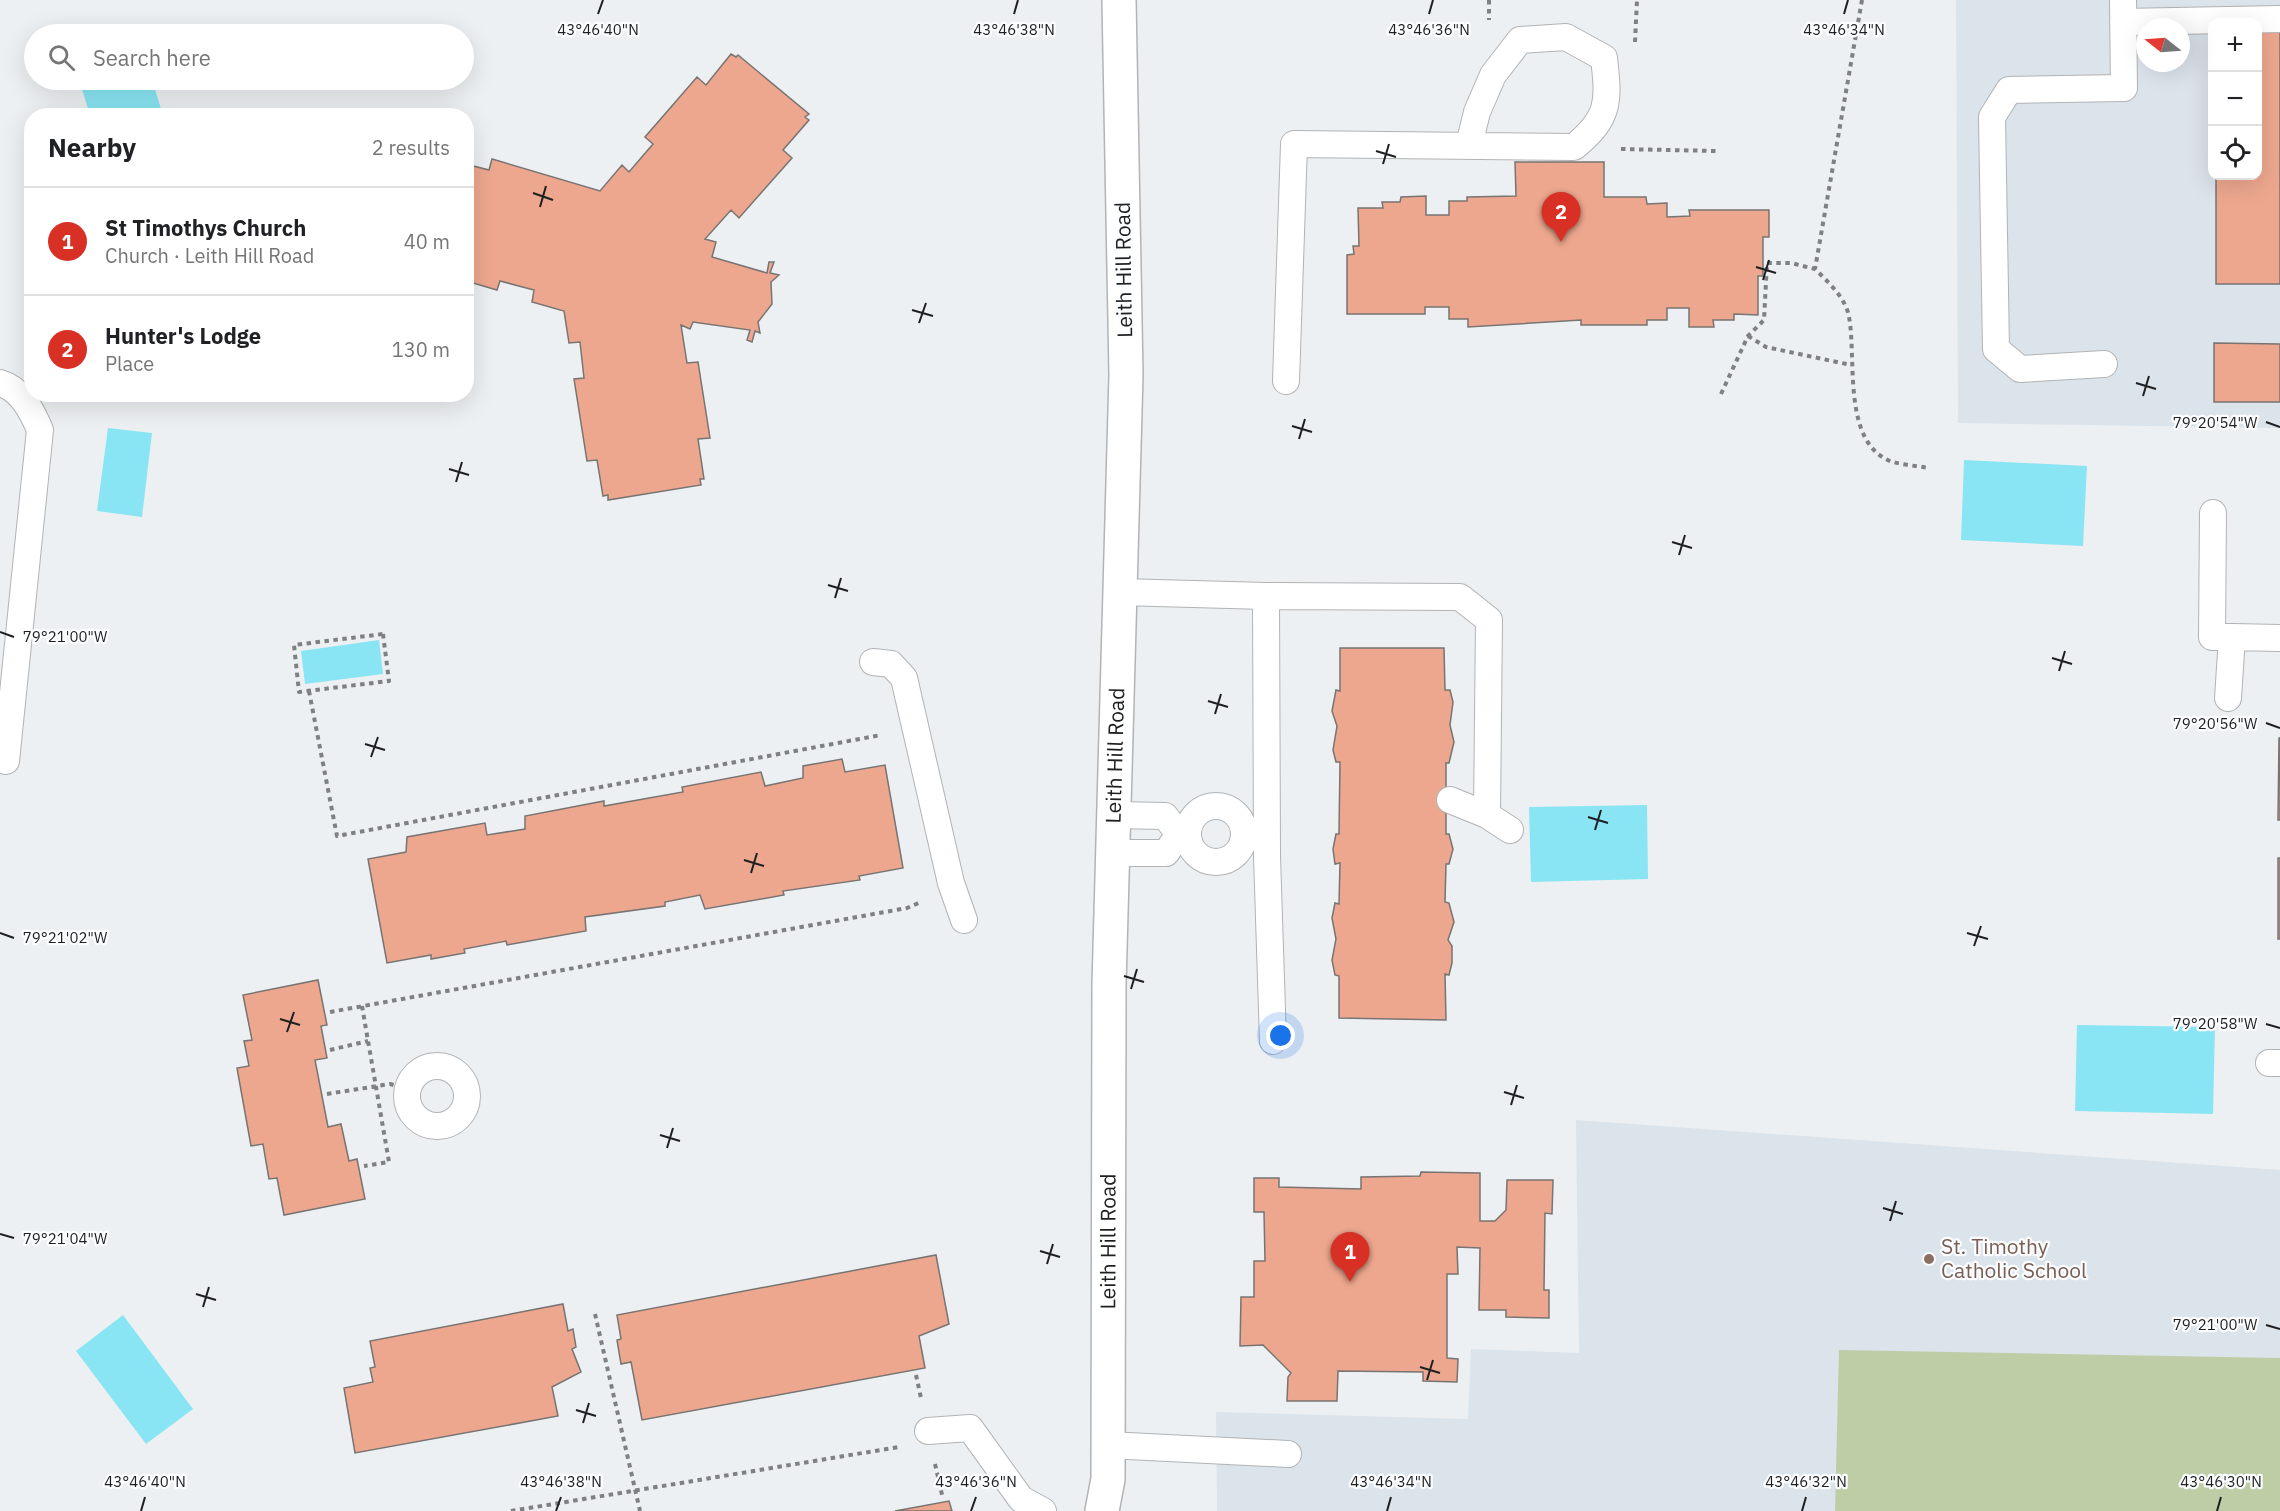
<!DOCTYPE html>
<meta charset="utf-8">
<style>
body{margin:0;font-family:"IBM Plex Sans",sans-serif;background:#f6f6f6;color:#202124}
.controls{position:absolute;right:18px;top:18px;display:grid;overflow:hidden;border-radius:12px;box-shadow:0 6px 24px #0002}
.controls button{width:54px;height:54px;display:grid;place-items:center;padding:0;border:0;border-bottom:2px solid #e0e0e0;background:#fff;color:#202124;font:30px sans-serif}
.compass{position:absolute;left:2136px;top:18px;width:54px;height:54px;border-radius:50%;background:#fff;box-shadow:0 6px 24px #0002;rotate:287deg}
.you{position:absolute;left:1281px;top:1036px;width:21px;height:21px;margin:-15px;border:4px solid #fff;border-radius:50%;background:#1a73e8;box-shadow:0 0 0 9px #1a73e833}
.badge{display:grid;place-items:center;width:39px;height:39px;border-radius:50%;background:#d93025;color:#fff;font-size:20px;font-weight:700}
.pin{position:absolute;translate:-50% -50px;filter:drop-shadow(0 2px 3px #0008)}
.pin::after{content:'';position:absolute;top:32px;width:21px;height:18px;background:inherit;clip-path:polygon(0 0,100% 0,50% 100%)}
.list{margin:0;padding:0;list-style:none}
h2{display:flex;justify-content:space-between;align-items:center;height:78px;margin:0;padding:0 24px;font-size:26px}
h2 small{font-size:20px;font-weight:400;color:#757577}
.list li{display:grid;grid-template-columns:39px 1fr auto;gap:18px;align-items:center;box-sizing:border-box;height:108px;padding:0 24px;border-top:2px solid #e0e0e0}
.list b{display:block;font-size:22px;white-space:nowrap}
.list p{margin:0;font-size:20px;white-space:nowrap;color:#757577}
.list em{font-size:20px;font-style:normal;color:#757577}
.icon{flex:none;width:33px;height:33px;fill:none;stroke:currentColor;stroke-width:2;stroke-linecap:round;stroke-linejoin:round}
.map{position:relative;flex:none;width:2280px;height:1511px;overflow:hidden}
.search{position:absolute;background:#fff;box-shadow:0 6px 24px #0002;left:24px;top:24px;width:450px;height:66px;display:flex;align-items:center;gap:15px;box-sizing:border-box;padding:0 21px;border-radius:33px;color:#757577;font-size:22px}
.panel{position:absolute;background:#fff;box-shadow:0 6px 24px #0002;left:24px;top:108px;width:450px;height:294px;border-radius:24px}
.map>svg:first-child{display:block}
.built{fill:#dbe3eb;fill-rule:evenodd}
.green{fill:#bfcda6}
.water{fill:#89e5f3}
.building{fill:#eda78e;stroke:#777473;stroke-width:1.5}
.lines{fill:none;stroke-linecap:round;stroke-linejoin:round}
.lane-casing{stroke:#b1b3b5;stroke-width:28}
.street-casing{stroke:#b1b3b5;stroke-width:36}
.path{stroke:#7e8081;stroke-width:4;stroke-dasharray:4.5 4.5;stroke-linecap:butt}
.lane{stroke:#fff;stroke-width:26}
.street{stroke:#fff;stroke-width:33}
.ticks{fill:none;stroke:#1e1f20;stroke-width:2}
.education-dot{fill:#8d6e63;stroke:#fbfdff;stroke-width:2}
.labels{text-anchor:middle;stroke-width:4.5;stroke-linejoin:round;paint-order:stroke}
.street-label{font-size:21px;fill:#1e1f20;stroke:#fbfdff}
.education-label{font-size:21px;fill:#785e54;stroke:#fbfdff;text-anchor:start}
.ticks-label{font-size:15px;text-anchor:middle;fill:#1e1f20;stroke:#fbfdff;stroke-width:4.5;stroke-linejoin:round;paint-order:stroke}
</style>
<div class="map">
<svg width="2280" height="1511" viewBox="0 0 2280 1511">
<rect width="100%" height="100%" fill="#edf0f2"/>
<!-- built -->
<path class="built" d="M1956 0H2280V428L1958 423ZM2212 22H2258V176H2212ZM2145 27H2181V63H2145Z
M1576 1120 2280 1170V1511H1217L1216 1412 1468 1419 1471 1349 1579 1353Z"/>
<!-- green -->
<path class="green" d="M1839 1350 2280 1358V1511H1835Z"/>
<!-- water -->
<path class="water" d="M79 80H152L163 115H90Z
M108 428 152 433 142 517 97 511Z
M1964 460 2087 466 2083 546 1961 540Z
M379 640 383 674 305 684 301 651Z
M1647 805 1648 879 1531 882 1529 807Z
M2077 1025 2215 1027 2213 1114 2075 1111Z
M123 1315 193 1409 146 1444 76 1351Z"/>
<!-- building -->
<path class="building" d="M2258 27H2280V284H2216V176H2258Z
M731 54 736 57 738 55 809 114 805 117 809 120 783 150 792 158 739 218 731 210 705 239 716 242 712 257 767 273 769 262H774L770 273 779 275 771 282 772 304 758 322 760 333 755 331 752 342 747 340 750 330 693 322 690 329 681 325 687 363 698 362 710 438 698 439 704 479H700L701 485 608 500V495L603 496 597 460 587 461 574 379 584 378 580 342 569 343 564 311 532 302 534 290 500 281 497 290 466 281V164L489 170 492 159 600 191 622 165 629 172 653 144 645 137 697 77 706 85Z
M1515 162H1604V197H1646L1647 204 1667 203V217L1690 216 1689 210H1769V237H1763V276H1758V315L1734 314V320H1713L1714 327H1689V308H1667V320H1647V325H1581V320L1468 327V319H1449V307H1425V314H1347V255L1354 254 1353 246H1359L1358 208H1383L1382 202H1400L1401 197 1426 196V215H1449V201H1467V197L1516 196Z
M2214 343 2280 344V402H2214Z
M1340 648H1444L1445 690H1450L1453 702 1450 725 1454 742 1449 763H1446V834H1449L1453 849 1449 864H1446L1445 902 1449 903 1454 922 1448 940 1452 946V963L1449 975 1445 974 1446 1020 1339 1018V976L1335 975 1332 960 1336 939 1332 918 1335 903 1339 904 1340 863 1335 864 1333 849 1336 834H1339L1340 762H1336L1333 750 1337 726 1332 711 1336 690 1340 691Z
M2279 738H2280V820H2278Z
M842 759 845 772 885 765 903 868 859 876 860 880 783 891 784 895 705 909 700 895 665 902V906L585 917 586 931 507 945 506 941 464 949 465 953 431 959V955L387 963 368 859 406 852 407 837 485 823 487 835 525 829V816L604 801V806L683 792 682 787 761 772 765 786 803 778V766Z
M2278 858H2280V939H2278Z
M318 980 327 1025 321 1026 327 1058 315 1060 328 1127 341 1124 349 1161 357 1159 365 1199 284 1215 277 1178 269 1179 263 1144 251 1146 237 1068 249 1066 244 1041 252 1040 243 995Z
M1421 1172 1480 1173V1221H1495L1506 1210 1507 1180H1553L1552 1214 1545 1213 1544 1290H1549V1318L1506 1317V1310H1479L1480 1248 1457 1247 1458 1274H1447V1358L1458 1359 1457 1382 1423 1381V1372L1338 1371 1337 1401H1287L1288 1377 1291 1373 1263 1345 1240 1346 1241 1297H1254V1261H1265L1264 1212H1254V1178H1279V1187L1361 1189V1177L1420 1176Z
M936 1255 949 1324 919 1336 925 1368 642 1420 631 1362 621 1364 617 1340 621 1339 617 1315Z
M563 1304 568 1331 573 1329 576 1347 572 1349 581 1372 552 1387 558 1416 355 1453 344 1388 373 1382 370 1368 375 1367 370 1341Z
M949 1501 952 1511H895Z"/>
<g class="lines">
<defs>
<path id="lane" d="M2123 22 2280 19
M2104 364 2020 369 1996 349 1992 117 2009 90 2124 88 2123 0
M1286 381 1294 144 1574 147C1610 118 1609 101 1604 58L1566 37 1520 40 1493 75 1477 112 1469 145
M0 383C21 389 32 411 40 430L6 761
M2213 513 2212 637H2232L2228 698
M1120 592 1266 596
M2232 637 2280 638
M873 662 891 664 904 678 951 883 964 920
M1450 800 1487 815
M1188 834a28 28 0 1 1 56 0a28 28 0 1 1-56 0Z
M1114 815 1165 816 1179 834
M1112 853H1166L1179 834
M1273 1041 1267 856 1266 596 1460 597 1489 620 1487 815 1510 830
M2269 1063H2280
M407 1096a30 30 0 1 1 60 0a30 30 0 1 1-60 0Z
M928 1431 970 1428 1021 1499 1043 1511
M1108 1445 1288 1454"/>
<g id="street">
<path id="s1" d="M1102 1511 1108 1479 1109 985 1126 375 1119 0"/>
</g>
</defs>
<!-- lane casing -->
<use href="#lane" class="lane-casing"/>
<!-- street casing -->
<use href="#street" class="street-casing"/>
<!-- path -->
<path class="path" d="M1489 0V20
M1862 0 1815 269C1828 282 1846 298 1849 317 1857 358 1841 445 1893 462 1904 465 1917 466 1929 468
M1635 42 1637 0
M1621 149 1716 151
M1748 336 1766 347 1851 365
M1721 394 1748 336 1764 320 1767 263H1791L1815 269
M383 634 389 681 299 692 294 645Z
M309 691 337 836 881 735
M362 1006 389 1162 364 1166
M330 1012 907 908 921 902
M330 1050 368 1041
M327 1094 390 1084 408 1089
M595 1314 640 1511
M916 1375 921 1398
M935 1464 943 1499
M511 1511 899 1447"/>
<!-- lane -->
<use href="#lane" class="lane"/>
<!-- street -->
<use href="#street" class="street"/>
</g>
<!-- ticks -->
<path class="ticks" d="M598 14 603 0M1014 14 1018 0M1429 14 1433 0M1844 14 1848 0M1376 151 1396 157M1383 164 1389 144M533 193 553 200M540 207 546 186M1756 267 1776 273M1763 280 1769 260M912 310 933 316M919 323 926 303M2136 383 2156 389M2143 396 2149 376M2266 422 2280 427M1292 426 1312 432M1299 439 1305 419M449 469 469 475M456 482 462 462M1672 542 1692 548M1679 555 1685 535M828 585 848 591M835 598 841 578M0 632 14 637M2052 658 2072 664M2059 671 2065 651M1208 701 1228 707M1215 714 1221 694M2266 723 2280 728M365 744 385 750M371 757 378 737M1588 817 1608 823M1595 830 1601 810M744 860 764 866M751 873 757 853M0 933 14 938M1967 933 1988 939M1974 946 1981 926M1124 976 1144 982M1131 989 1137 969M280 1019 300 1025M2266 1024 2280 1028M287 1032 294 1012M1504 1092 1524 1098M1511 1105 1517 1085M660 1135 680 1141M667 1148 673 1128M1883 1208 1903 1214M1890 1221 1896 1201M0 1234 14 1238M1040 1251 1060 1257M1047 1264 1053 1244M196 1294 216 1300M203 1307 209 1287M2266 1325 2280 1329M1420 1367 1440 1373M1427 1380 1433 1360M576 1410 596 1416M583 1423 589 1403M141 1511 145 1497M556 1511 561 1497M971 1511 976 1497M1387 1511 1391 1497M1802 1511 1806 1497M2217 1511 2221 1497"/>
<!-- markers -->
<circle class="education-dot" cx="1929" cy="1259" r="6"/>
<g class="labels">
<!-- street labels -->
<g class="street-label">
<text transform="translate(1124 270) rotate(-91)" y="7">Leith Hill Road</text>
<text dy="7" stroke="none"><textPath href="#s1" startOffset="756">Leith Hill Road</textPath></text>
<text dy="7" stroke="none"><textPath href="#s1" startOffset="270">Leith Hill Road</textPath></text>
</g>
<!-- education labels -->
<g class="education-label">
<text x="1941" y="1254">St. Timothy<tspan x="1941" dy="24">Catholic School</tspan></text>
</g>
</g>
<g class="ticks-label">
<text x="598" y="35">43°46'40"N</text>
<text x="1014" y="35">43°46'38"N</text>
<text x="1429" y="35">43°46'36"N</text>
<text x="1844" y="35">43°46'34"N</text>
<text x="2215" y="428">79°20'54"W</text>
<text x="65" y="642">79°21'00"W</text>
<text x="2215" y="729">79°20'56"W</text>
<text x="65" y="943">79°21'02"W</text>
<text x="2215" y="1029">79°20'58"W</text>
<text x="65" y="1244">79°21'04"W</text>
<text x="2215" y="1330">79°21'00"W</text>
<text x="145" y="1487">43°46'40"N</text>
<text x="561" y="1487">43°46'38"N</text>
<text x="976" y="1487">43°46'36"N</text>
<text x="1391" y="1487">43°46'34"N</text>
<text x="1806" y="1487">43°46'32"N</text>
<text x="2221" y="1487">43°46'30"N</text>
</g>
</svg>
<div class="controls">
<button>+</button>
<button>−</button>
<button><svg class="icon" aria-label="locate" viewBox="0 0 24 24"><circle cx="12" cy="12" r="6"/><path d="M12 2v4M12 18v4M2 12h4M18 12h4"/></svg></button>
</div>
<svg class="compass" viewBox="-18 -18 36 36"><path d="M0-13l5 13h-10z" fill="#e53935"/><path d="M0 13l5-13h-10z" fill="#757577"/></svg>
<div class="you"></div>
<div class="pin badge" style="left:1350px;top:1282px">1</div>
<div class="pin badge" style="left:1561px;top:242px">2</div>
<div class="search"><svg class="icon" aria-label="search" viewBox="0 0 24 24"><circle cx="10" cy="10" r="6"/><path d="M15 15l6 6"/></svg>Search here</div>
<section class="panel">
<h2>Nearby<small>2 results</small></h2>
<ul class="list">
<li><span class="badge">1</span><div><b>St Timothys Church</b><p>Church · Leith Hill Road</p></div><em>40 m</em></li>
<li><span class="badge">2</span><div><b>Hunter's Lodge</b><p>Place</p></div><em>130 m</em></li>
</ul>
</section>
</div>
